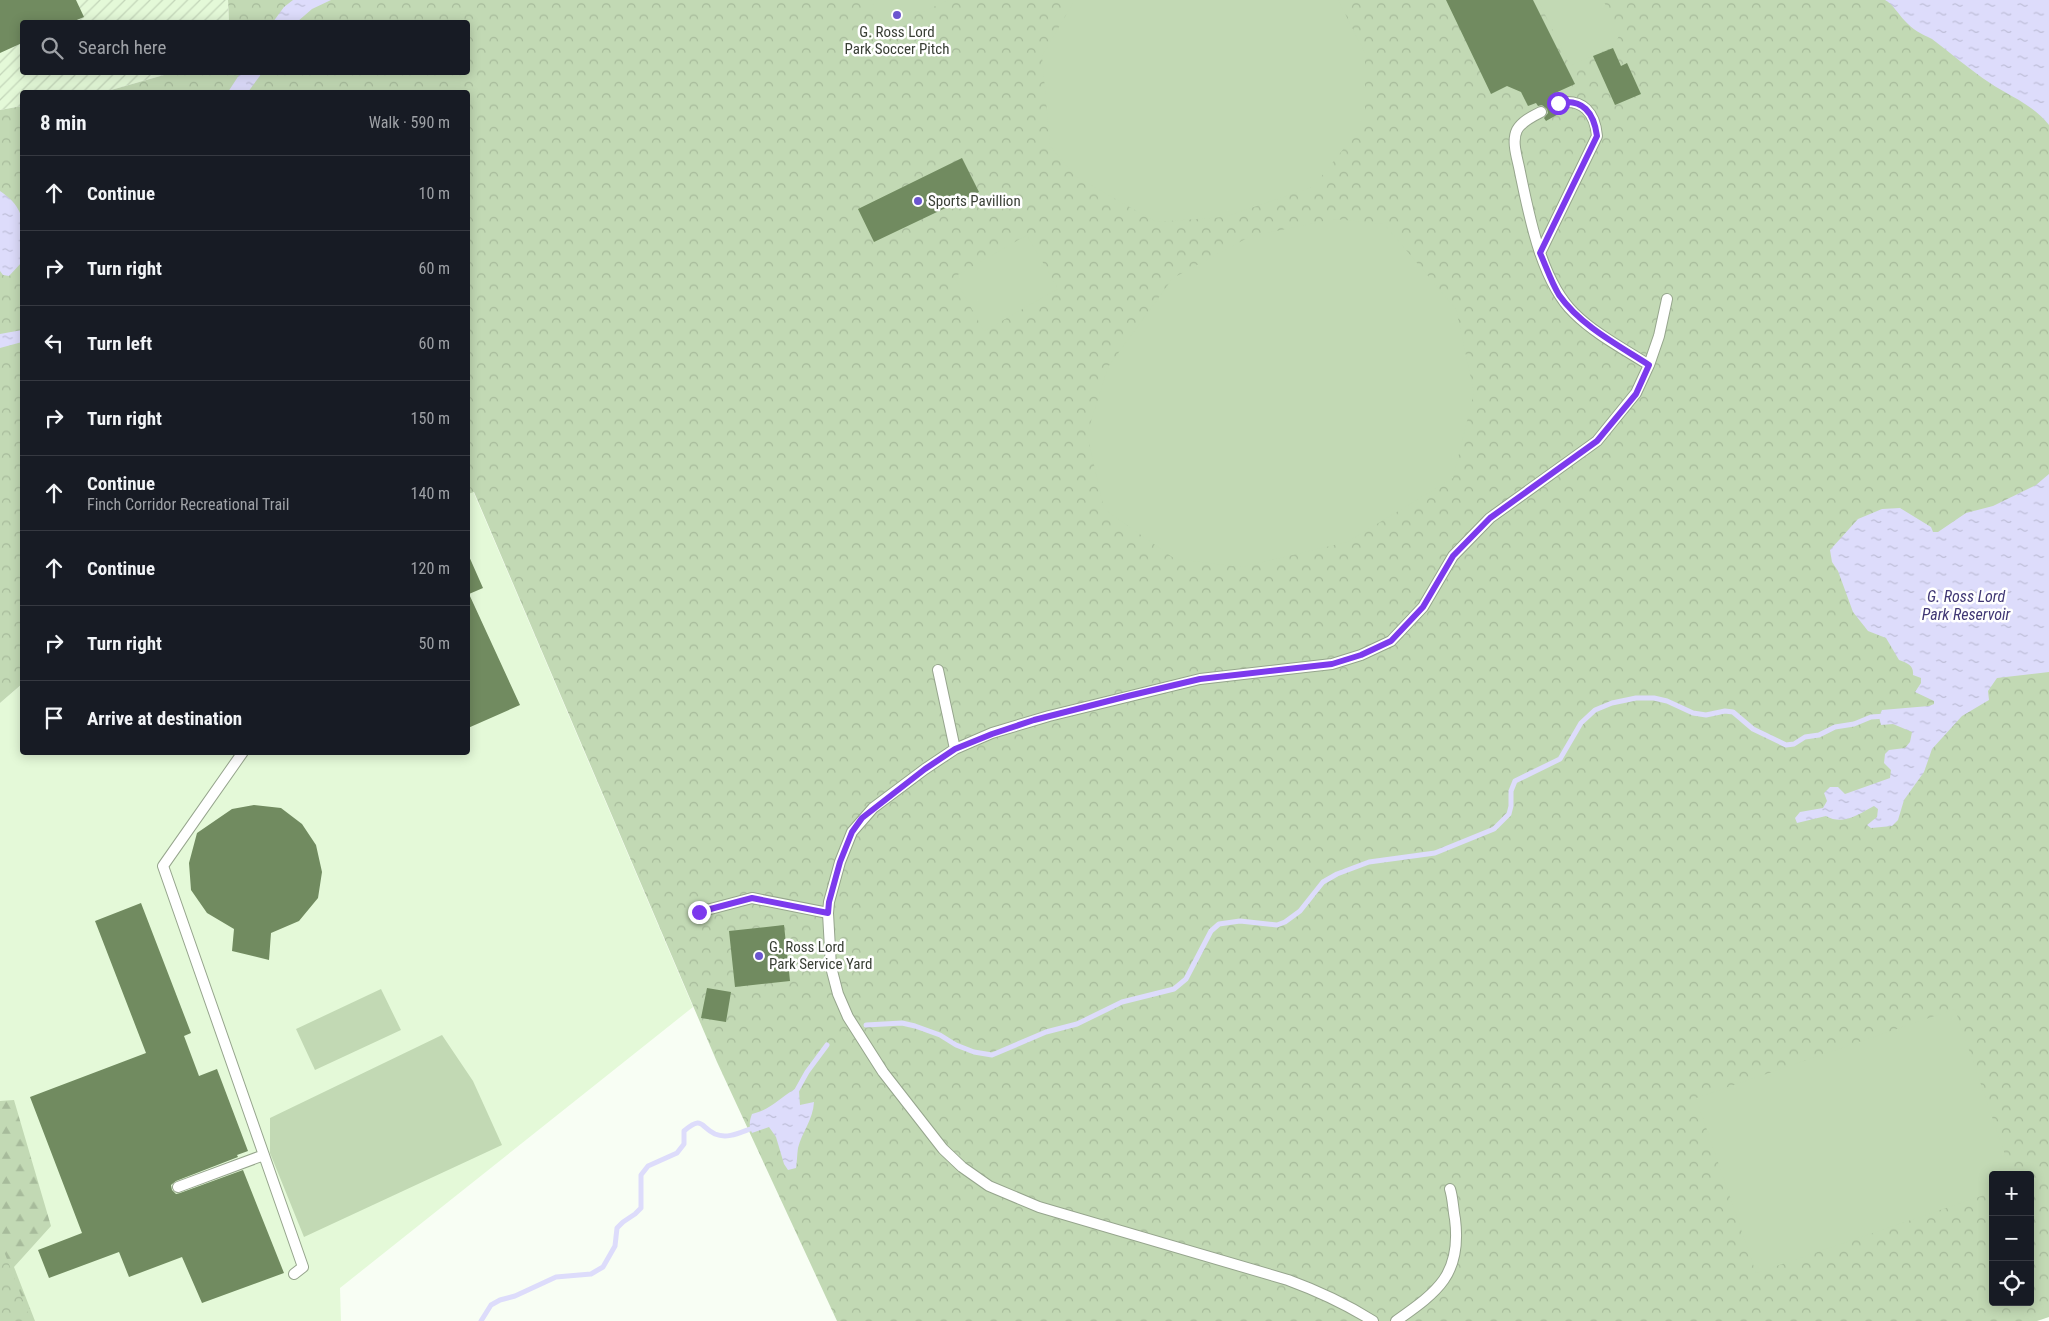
<!DOCTYPE html>
<meta charset="utf-8">
<style>
body{margin:0;font-family:"Roboto Condensed",sans-serif;background:#242831;color:#f1f3f6}
.controls{position:absolute;right:15px;bottom:15px;display:grid;overflow:hidden;border-radius:5px;box-shadow:0 2px 12px #0003}
.controls button{width:45px;height:45px;display:grid;place-items:center;padding:0;border:0;border-bottom:1px solid #363941;background:#171b24;color:#f1f3f6;font:25px sans-serif}
.stop{position:absolute;width:15px;height:15px;margin:-11px;border:4px solid #7c3aed;border-radius:50%;background:#fff}
.stop.end{background:#7c3aed;border-color:#fff;box-shadow:0 1px 5px #0008}
.list{margin:0;padding:0;list-style:none}
h2{display:flex;justify-content:space-between;align-items:center;height:65px;margin:0;padding:0 20px;font-size:21px}
h2 small{font-size:16px;font-weight:400;color:#9ea1a6}
.list li{display:grid;grid-template-columns:32px 1fr auto;gap:15px;align-items:center;box-sizing:border-box;height:75px;padding:0 20px;border-top:1px solid #363941}
.list b{display:block;font-size:19px;white-space:nowrap}
.list p{margin:0;font-size:16px;white-space:nowrap;color:#9ea1a6}
.list em{font-size:16px;font-style:normal;color:#9ea1a6}
.icon{flex:none;width:28px;height:28px;fill:none;stroke:currentColor;stroke-width:2;stroke-linecap:round;stroke-linejoin:round}
.map{position:relative;flex:none;width:2049px;height:1321px;overflow:hidden}
.search{position:absolute;background:#171b24;box-shadow:0 2px 12px #0003;left:20px;top:20px;width:450px;height:55px;display:flex;align-items:center;gap:12px;box-sizing:border-box;padding:0 18px;border-radius:5px;color:#9ea1a6;font-size:19px}
.panel{position:absolute;background:#171b24;box-shadow:0 2px 12px #0003;left:20px;top:90px;width:450px;height:665px;border-radius:5px}
.map>svg:first-child{display:block}
.built{fill:#e4f9d8}
.industrial{fill:url(#industrial-furrows)}
.forest{fill:url(#forest-firs)}
.park{fill:url(#park-crowns);fill-rule:evenodd}
.garden{fill:#c2d9b4}
.water{fill:url(#water-ripples)}
.lines{fill:none;stroke-linecap:round;stroke-linejoin:round}
.stream{stroke:#dddcfb;stroke-width:5}
.building{fill:#718b60}
.service-casing{stroke:#96a58d;stroke-width:12}
.service{stroke:#fff;stroke-width:10}
.route{stroke:#7c3aed;stroke-width:6}
.poi-dot{fill:#6b55cf;stroke:#fff;stroke-width:2}
.labels{text-anchor:middle;stroke-width:5;stroke-linejoin:round;paint-order:stroke}
.poi-label{font-size:15px;fill:#393f35;stroke:#fff;text-anchor:start}
.water-label{font-size:16px;font-style:italic;fill:#403774;stroke:#fff}
</style>
<div class="map">
<svg width="2049" height="1321" viewBox="0 0 2049 1321">
<defs>
<pattern id="industrial-furrows" width="10" height="10" patternUnits="userSpaceOnUse" patternTransform="scale(1.25)"><rect width="10" height="10" fill="#e4f9d8"/><path d="M-1 1l2-2M0 10L10 0M9 11l2-2" fill="none" stroke="#c4d6ba"/></pattern>
<pattern id="forest-firs" width="22" height="20" patternUnits="userSpaceOnUse" patternTransform="scale(1.25)"><rect width="22" height="20" fill="#c2d9b4"/><path d="M5 1l3.5 6h-7zM16 11l3.5 6h-7z" fill="#a7bb9b"/></pattern>
<pattern id="park-crowns" width="20" height="18" patternUnits="userSpaceOnUse" patternTransform="scale(1.25)"><rect width="20" height="18" fill="#c2d9b4"/><path d="M2 6a3 3 0 1 1 6 0M12 15a3 3 0 1 1 6 0" fill="none" stroke="#a7bb9b"/></pattern>
<pattern id="water-ripples" width="26" height="14" patternUnits="userSpaceOnUse" patternTransform="scale(1.25)"><rect width="26" height="14" fill="#dddcfb"/><path d="M2 4q2-2 4 0t4 0M15 11q2-2 4 0t4 0" fill="none" stroke="#bebed8"/></pattern>
</defs>
<rect width="100%" height="100%" fill="#f8fef4"/>
<!-- built -->
<path class="built" d="M473 491 693 1007 340 1288 341 1321H31L0 1241V703L22 684V752H468V494Z"/>
<!-- industrial -->
<path class="industrial" d="M0 0H228L229 22H22V72L171 73 104 92H22V106L0 110Z"/>
<!-- forest -->
<path class="forest" d="M14 1100 51 1226 14 1267 35 1321H0V1101Z"/>
<!-- park -->
<path class="park" d="M228 0H2049V1317L2037 1321H837L717 1062 474 492 468 494V92H104L171 73 468 72V22H229ZM1993 1175H2030V1302H1993Z
M22 106V684L0 703V110Z
M0 1241 31 1321H0Z"/>
<!-- garden -->
<path class="garden" d="M871 0H948L885 30Z
M1076 0H1338L1365 53V122L1313 187 1224 217 1156 222 1075 176 1050 146 1042 56 1073 3Z
M1538 0H1603L1620 34 1613 47 1570 66Z
M1335 219 1384 224 1456 309 1474 393 1453 478 1347 542 1242 567 1175 559 1104 509 1087 434 1108 367 1173 278 1251 236Z
M1027 235 1058 289 984 331 954 277Z
M381 989 401 1030 315 1070 296 1029Z
M1955 1009 2012 1175H1993V1192L1756 1273 1696 1098Z
M442 1035 473 1081 502 1145 304 1237 270 1153V1118Z"/>
<!-- water -->
<path class="water" d="M293 0H331L312 9 297 22H273L284 7Z
M1885 0H2049V125C2032 104 2011 97 1990 83 1970 70 1951 53 1932 39 1921 34 1912 29 1905 21 1898 14 1893 4 1885 0Z
M241 72 262 73 248 92H228Z
M0 191C30 211 23 231 22 262L9 276 3 275 0 271Z
M22 330V342L0 348V334Z
M2049 474V672L1997 678 1988 691 1989 700 1962 716 1932 749 1924 772 1904 800 1898 820 1892 826 1871 828 1867 825 1877 817 1878 809 1874 806C1859 814 1843 826 1826 816L1797 823 1795 818 1800 812 1823 808 1827 801 1824 793 1830 787H1838L1845 794 1890 778 1891 770 1884 763 1885 754 1889 750 1905 748 1910 742 1912 732 1893 724 1881 725 1879 717 1882 710 1929 706 1934 704V701L1915 692 1921 683V678L1913 675C1914 665 1907 663 1899 660L1886 638 1868 631 1853 612 1838 571 1832 562 1830 550 1858 519 1882 509 1900 508 1931 527 1933 532H1938L1966 513 1993 506 2036 485Z
M795 1089 799 1091 800 1105 814 1102C813 1120 802 1132 798 1148 797 1155 797 1162 796 1168L788 1170 784 1164 776 1137 769 1127 752 1133C749 1126 749 1122 752 1114 772 1109 778 1099 795 1089Z"/>
<g class="lines">
<!-- stream -->
<path class="stream" d="M866 1025 902 1023 915 1026 940 1035 956 1045 974 1052 992 1055 1046 1032 1077 1024 1122 1002 1174 989 1186 979 1211 931 1219 924 1240 921 1277 925 1285 922 1300 911 1323 882 1337 874 1369 862 1435 853 1494 829 1509 814 1511 806V791L1515 781 1560 759 1581 723 1595 710 1612 703 1636 698H1654L1667 701 1693 713 1706 715 1725 711 1733 712 1753 729 1786 745 1794 744 1805 737 1819 735 1835 727 1854 724 1871 717 1886 716
M797 1090 807 1072 827 1045
M481 1321 491 1305 500 1300 515 1296 556 1277 591 1274 603 1267 615 1246 617 1228 623 1222 635 1214 641 1208V1175L648 1166 677 1153 684 1144V1131C703 1115 700 1127 715 1134 727 1139 739 1133 750 1129"/>
</g>
<!-- building -->
<path class="building" d="M0 0H76L84 17 72 22H22V43L0 53Z
M1446 0H1533L1575 84 1553 94 1555 97 1552 101V107L1556 109 1561 110 1562 112 1546 121 1544 118 1548 113 1547 109 1542 105 1538 106 1536 103 1528 106 1521 92 1507 86 1491 94Z
M1613 48 1621 66 1627 63 1641 94 1615 105 1593 56Z
M962 158 979 192 874 242 858 209Z
M468 554 483 588 469 594 520 705 468 728Z
M254 805 281 808 302 824 316 845 322 872 318 898 299 921 271 933 269 960 232 951 234 929 207 913 191 890 189 863 197 833 232 809Z
M141 903 191 1033 184 1036 199 1076 217 1069 248 1151 237 1155 238 1157 176 1181 171 1185 172 1190 176 1194 180 1193 243 1170 284 1273 202 1303 182 1257 129 1277 119 1252 49 1278 38 1250 82 1233 30 1097 146 1053 95 921Z
M784 925 790 981 735 987 729 931Z
M707 988 731 992 726 1022 701 1018Z"/>
<g class="lines">
<defs>
<path id="service" d="M1541 112C1533 116 1522 121 1517 130 1511 142 1518 160 1520 172 1529 215 1541 281 1574 313 1595 334 1624 349 1649 365
M1540 253 1597 136C1595 113 1583 98 1558 103
M938 670 955 749
M243 752 163 866 303 1267 294 1274
M699 912 752 898 828 913
M178 1187 264 1155
M1373 1321C1346 1304 1318 1291 1288 1280L1039 1207 989 1186 962 1167 943 1149 883 1072 848 1017 838 994 831 967 828 913 829 902 840 862 852 832 873 808 925 769 955 749 992 733 1049 716 1200 679 1332 664 1361 655 1391 641 1423 607 1453 556 1490 518 1597 441 1636 393 1649 365 1659 336 1667 299
M1396 1321C1437 1292 1462 1275 1455 1219 1453 1209 1453 1198 1450 1189"/>
</defs>
<!-- service casing -->
<use href="#service" class="service-casing"/>
<!-- service -->
<use href="#service" class="service"/>
</g>
<g class="lines">
<!-- route -->
<path class="route" d="M699 912 752 898 828 913 829 902 840 862 852 832 862 818 925 769 955 749 992 734 1034 720 1128 696 1200 679 1332 664 1361 655 1391 641 1423 607 1453 556 1490 518 1597 441 1636 394 1649 365C1618 345 1581 326 1559 295 1551 282 1546 266 1540 253L1597 136C1594 113 1583 98 1558 103"/>
</g>
<!-- markers -->
<g class="poi-dot">
<circle cx="897" cy="15" r="5"/>
<circle cx="918" cy="201" r="5"/>
<circle cx="759" cy="956" r="5"/>
</g>
<g class="labels">
<!-- poi labels -->
<g class="poi-label">
<text x="897" y="37" text-anchor="middle">G. Ross Lord<tspan x="897" dy="17">Park Soccer Pitch</tspan></text>
<text x="928" y="206">Sports Pavillion</text>
<text x="769" y="952">G. Ross Lord<tspan x="769" dy="17">Park Service Yard</tspan></text>
</g>
<!-- water labels -->
<g class="water-label">
<text x="1966" y="602">G. Ross Lord<tspan x="1966" dy="18">Park Reservoir</tspan></text>
</g>
</g>
</svg>
<div class="controls">
<button>+</button>
<button>−</button>
<button><svg class="icon" aria-label="locate" viewBox="0 0 24 24"><circle cx="12" cy="12" r="6"/><path d="M12 2v4M12 18v4M2 12h4M18 12h4"/></svg></button>
</div>
<div class="stop" style="left:1558px;top:103px"></div>
<div class="stop end" style="left:699px;top:912px"></div>
<div class="search"><svg class="icon" aria-label="search" viewBox="0 0 24 24"><circle cx="10" cy="10" r="6"/><path d="M15 15l6 6"/></svg>Search here</div>
<section class="panel">
<h2>8 min<small>Walk · 590 m</small></h2>
<ul class="list">
<li><svg class="icon" aria-label="ahead" viewBox="0 0 24 24"><path d="M12 20V5M6 11l6-6 6 6"/></svg><div><b>Continue</b></div><em>10 m</em></li>
<li><svg class="icon" aria-label="right" viewBox="0 0 24 24"><path d="M7 20v-9h11M14 6l5 5-5 5"/></svg><div><b>Turn right</b></div><em>60 m</em></li>
<li><svg class="icon" aria-label="left" viewBox="0 0 24 24"><path d="M17 20v-9H6M10 6l-5 5 5 5"/></svg><div><b>Turn left</b></div><em>60 m</em></li>
<li><svg class="icon" aria-label="right" viewBox="0 0 24 24"><path d="M7 20v-9h11M14 6l5 5-5 5"/></svg><div><b>Turn right</b></div><em>150 m</em></li>
<li><svg class="icon" aria-label="ahead" viewBox="0 0 24 24"><path d="M12 20V5M6 11l6-6 6 6"/></svg><div><b>Continue</b><p>Finch Corridor Recreational Trail</p></div><em>140 m</em></li>
<li><svg class="icon" aria-label="ahead" viewBox="0 0 24 24"><path d="M12 20V5M6 11l6-6 6 6"/></svg><div><b>Continue</b></div><em>120 m</em></li>
<li><svg class="icon" aria-label="right" viewBox="0 0 24 24"><path d="M7 20v-9h11M14 6l5 5-5 5"/></svg><div><b>Turn right</b></div><em>50 m</em></li>
<li><svg class="icon" aria-label="arrive" viewBox="0 0 24 24"><path d="M6 21V4h12l-3 4 3 4H6"/></svg><div><b>Arrive at destination</b></div></li>
</ul>
</section>
</div>
